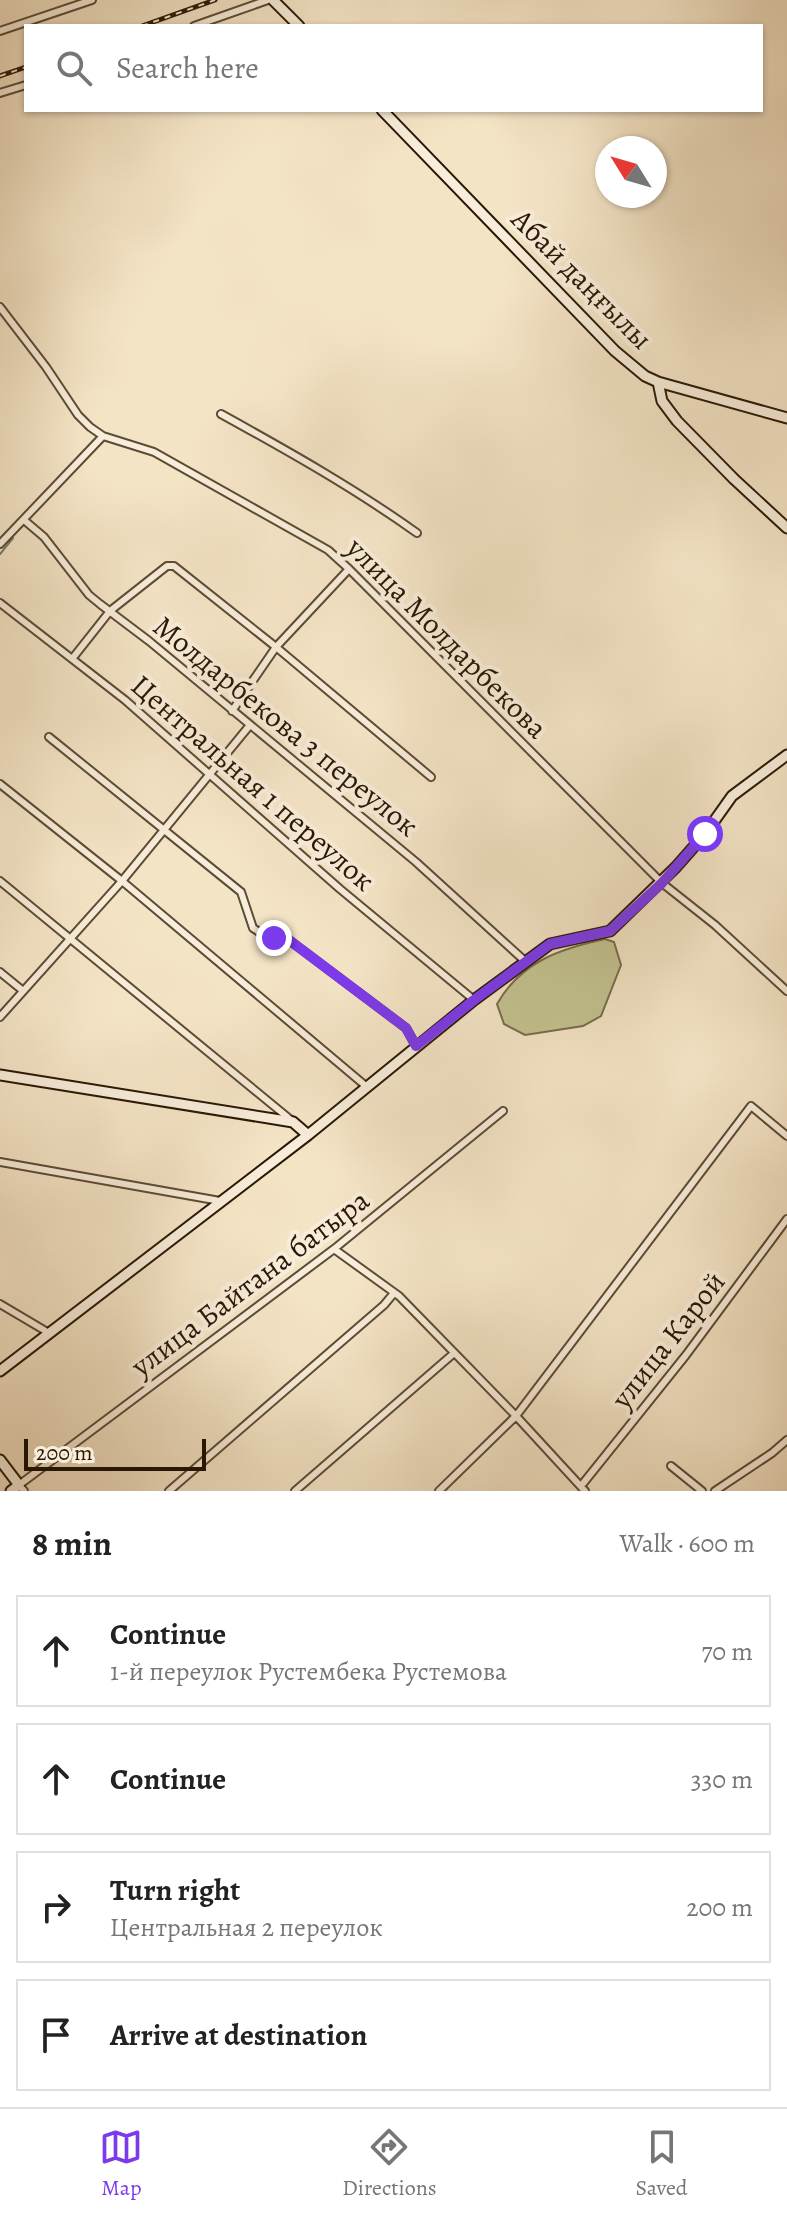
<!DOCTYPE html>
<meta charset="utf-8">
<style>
body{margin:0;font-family:Alegreya,serif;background:#f6f6f6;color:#222}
.compass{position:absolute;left:595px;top:136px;width:72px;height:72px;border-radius:50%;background:#fff;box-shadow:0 2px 6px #0004;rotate:307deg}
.scale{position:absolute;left:24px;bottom:20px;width:182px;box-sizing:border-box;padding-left:8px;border:4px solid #2a1804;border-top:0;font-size:22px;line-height:28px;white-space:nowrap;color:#2a1804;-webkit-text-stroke:6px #f8edda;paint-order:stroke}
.stop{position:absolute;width:24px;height:24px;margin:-18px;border:6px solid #7c3aed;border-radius:50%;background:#fff}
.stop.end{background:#7c3aed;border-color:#fff;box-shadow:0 2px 8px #0008}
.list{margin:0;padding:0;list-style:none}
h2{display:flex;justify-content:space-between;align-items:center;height:104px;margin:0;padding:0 32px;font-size:34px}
h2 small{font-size:26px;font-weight:400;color:#767676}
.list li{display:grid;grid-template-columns:52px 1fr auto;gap:24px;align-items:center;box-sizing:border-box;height:112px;margin:0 16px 16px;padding:0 16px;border:2px solid #e0e0e0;border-radius:0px}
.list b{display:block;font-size:30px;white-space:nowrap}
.list p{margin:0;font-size:26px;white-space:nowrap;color:#767676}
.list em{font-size:26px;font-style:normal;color:#767676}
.icon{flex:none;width:44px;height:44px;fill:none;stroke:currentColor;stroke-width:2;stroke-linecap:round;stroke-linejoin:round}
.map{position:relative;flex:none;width:787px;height:1491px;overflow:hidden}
.search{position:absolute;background:#fff;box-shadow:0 2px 6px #0004;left:24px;right:24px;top:24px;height:88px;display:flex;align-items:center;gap:20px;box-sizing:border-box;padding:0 28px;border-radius:0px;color:#767676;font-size:30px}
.sheet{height:616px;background:#fff}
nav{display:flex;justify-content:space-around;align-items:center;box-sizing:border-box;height:112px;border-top:2px solid #e0e0e0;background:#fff;font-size:22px;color:#767676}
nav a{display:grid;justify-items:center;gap:4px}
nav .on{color:#7c3aed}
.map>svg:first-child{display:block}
.green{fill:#c3c290;stroke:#766d4a;stroke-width:2}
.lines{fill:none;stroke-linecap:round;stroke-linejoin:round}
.stream{stroke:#6e7c6f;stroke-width:2}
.street-casing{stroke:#5c4b34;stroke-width:10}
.secondary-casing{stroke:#2a1804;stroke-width:13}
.street{stroke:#f8edda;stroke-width:6}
.secondary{stroke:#f8edda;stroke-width:9}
.rail-casing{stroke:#2a1804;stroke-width:5}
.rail{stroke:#f8edda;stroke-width:2;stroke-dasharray:6;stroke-linecap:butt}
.route{stroke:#7c3aed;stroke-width:10}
.labels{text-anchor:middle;stroke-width:8;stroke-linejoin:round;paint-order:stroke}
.street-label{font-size:30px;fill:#2a1804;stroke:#f8edda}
</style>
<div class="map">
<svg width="787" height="1491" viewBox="0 0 787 1491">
<rect width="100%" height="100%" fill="#f4e4c6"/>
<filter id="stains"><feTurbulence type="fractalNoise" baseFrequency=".0025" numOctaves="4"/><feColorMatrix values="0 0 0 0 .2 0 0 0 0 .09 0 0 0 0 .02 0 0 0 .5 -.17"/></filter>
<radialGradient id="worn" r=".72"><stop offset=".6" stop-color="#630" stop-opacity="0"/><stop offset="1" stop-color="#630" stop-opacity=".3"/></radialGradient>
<!-- green -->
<path class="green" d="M605 939 614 942 621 965 601 1016 583 1026 525 1035 504 1024 497 1004C521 962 559 949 605 939Z"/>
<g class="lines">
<!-- stream -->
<path class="stream" d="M0 554 13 538"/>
<defs>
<path id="street" d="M194 26 268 0
M0 31 92 0
M0 93 26 85
M0 307 46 367 78 415 90 427 103 436 154 452 328 550 349 569 662 883 715 925 787 991
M221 414C288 451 354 488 417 533
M24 520 44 537 89 595 100 604 149 641 416 862 526 962
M0 544 103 436
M0 603 125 700 340 889 474 1000
M72 659 110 611 167 566H174L276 647 431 777
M232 711 276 647 349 569
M49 737 241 892 253 928 262 934 289 940 406 1028 416 1046
M0 784 122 881 367 1087
M0 881 291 1120
M0 972 22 990
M0 1017 122 881 250 725
M0 1162 220 1201
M334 1249 399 1296 516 1416 585 1491
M0 1304 49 1333
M671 1466 702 1491
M581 1486 686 1355 787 1219
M24 1491 19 1485 334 1249 503 1111
M169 1491 384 1305 394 1293
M295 1491 453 1354
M439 1491 516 1416 751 1106 787 1136
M715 1491 772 1453 787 1440"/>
<path id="secondary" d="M273 0 299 26
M382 110 615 351 645 376 658 382 787 418
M658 382 662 401 677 421 734 479 787 528
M0 1075 293 1122 308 1135
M0 1371 308 1135 474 1000 550 944 610 931 676 867 705 834 732 796 787 755
M0 1460 19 1485 11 1491"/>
</defs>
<!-- street casing -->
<use href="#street" class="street-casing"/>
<!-- secondary casing -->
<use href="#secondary" class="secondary-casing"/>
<!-- street -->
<use href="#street" class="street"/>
<!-- secondary -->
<use href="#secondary" class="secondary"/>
<defs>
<path id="rail" d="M142 26 215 0
M0 76 26 67"/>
</defs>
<!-- rail casing -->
<use href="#rail" class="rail-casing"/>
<!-- rail -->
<use href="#rail" class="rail"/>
</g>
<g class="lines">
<!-- route -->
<path class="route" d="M274 938 289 940 406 1028 416 1046 474 1000 550 944 610 931 662 883 705 834"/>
</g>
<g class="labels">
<!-- street labels -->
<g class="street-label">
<text transform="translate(582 279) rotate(45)" y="10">Абай даңғылы</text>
<text transform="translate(447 638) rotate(45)" y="10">улица Молдарбекова</text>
<text transform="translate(286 726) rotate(39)" y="10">Молдарбекова 3 переулок</text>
<text transform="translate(253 783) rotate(41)" y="10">Центральная 1 переулок</text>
<text transform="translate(250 1283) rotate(-37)" y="10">улица Байтана батыра</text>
<text transform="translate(668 1340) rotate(-52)" y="10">улица Карой</text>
</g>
</g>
<rect width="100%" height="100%" filter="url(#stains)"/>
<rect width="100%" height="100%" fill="url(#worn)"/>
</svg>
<svg class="compass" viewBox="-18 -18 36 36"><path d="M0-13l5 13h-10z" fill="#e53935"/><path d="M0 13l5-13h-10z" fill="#767676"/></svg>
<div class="scale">200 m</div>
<div class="stop" style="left:705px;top:834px"></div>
<div class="stop end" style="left:274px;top:938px"></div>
<div class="search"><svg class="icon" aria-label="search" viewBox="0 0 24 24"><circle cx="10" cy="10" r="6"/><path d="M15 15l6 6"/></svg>Search here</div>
</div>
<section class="sheet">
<h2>8 min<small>Walk · 600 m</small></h2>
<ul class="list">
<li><svg class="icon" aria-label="ahead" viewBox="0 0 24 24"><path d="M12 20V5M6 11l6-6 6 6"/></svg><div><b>Continue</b><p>1-й переулок Рустембека Рустемова</p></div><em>70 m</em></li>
<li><svg class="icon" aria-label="ahead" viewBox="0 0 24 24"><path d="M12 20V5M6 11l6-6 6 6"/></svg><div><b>Continue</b></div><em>330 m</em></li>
<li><svg class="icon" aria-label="right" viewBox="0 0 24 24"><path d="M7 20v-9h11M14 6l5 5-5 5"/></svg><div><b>Turn right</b><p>Центральная 2 переулок</p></div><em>200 m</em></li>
<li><svg class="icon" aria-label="arrive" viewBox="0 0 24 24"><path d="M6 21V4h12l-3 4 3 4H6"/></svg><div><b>Arrive at destination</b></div></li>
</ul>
</section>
<nav>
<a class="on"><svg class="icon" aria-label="map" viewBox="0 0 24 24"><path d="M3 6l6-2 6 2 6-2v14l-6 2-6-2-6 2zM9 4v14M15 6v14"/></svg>Map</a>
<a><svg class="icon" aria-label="directions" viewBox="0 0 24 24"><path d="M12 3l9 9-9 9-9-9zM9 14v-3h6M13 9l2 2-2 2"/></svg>Directions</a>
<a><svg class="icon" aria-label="saved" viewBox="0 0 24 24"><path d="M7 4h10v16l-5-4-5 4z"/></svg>Saved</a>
</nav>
